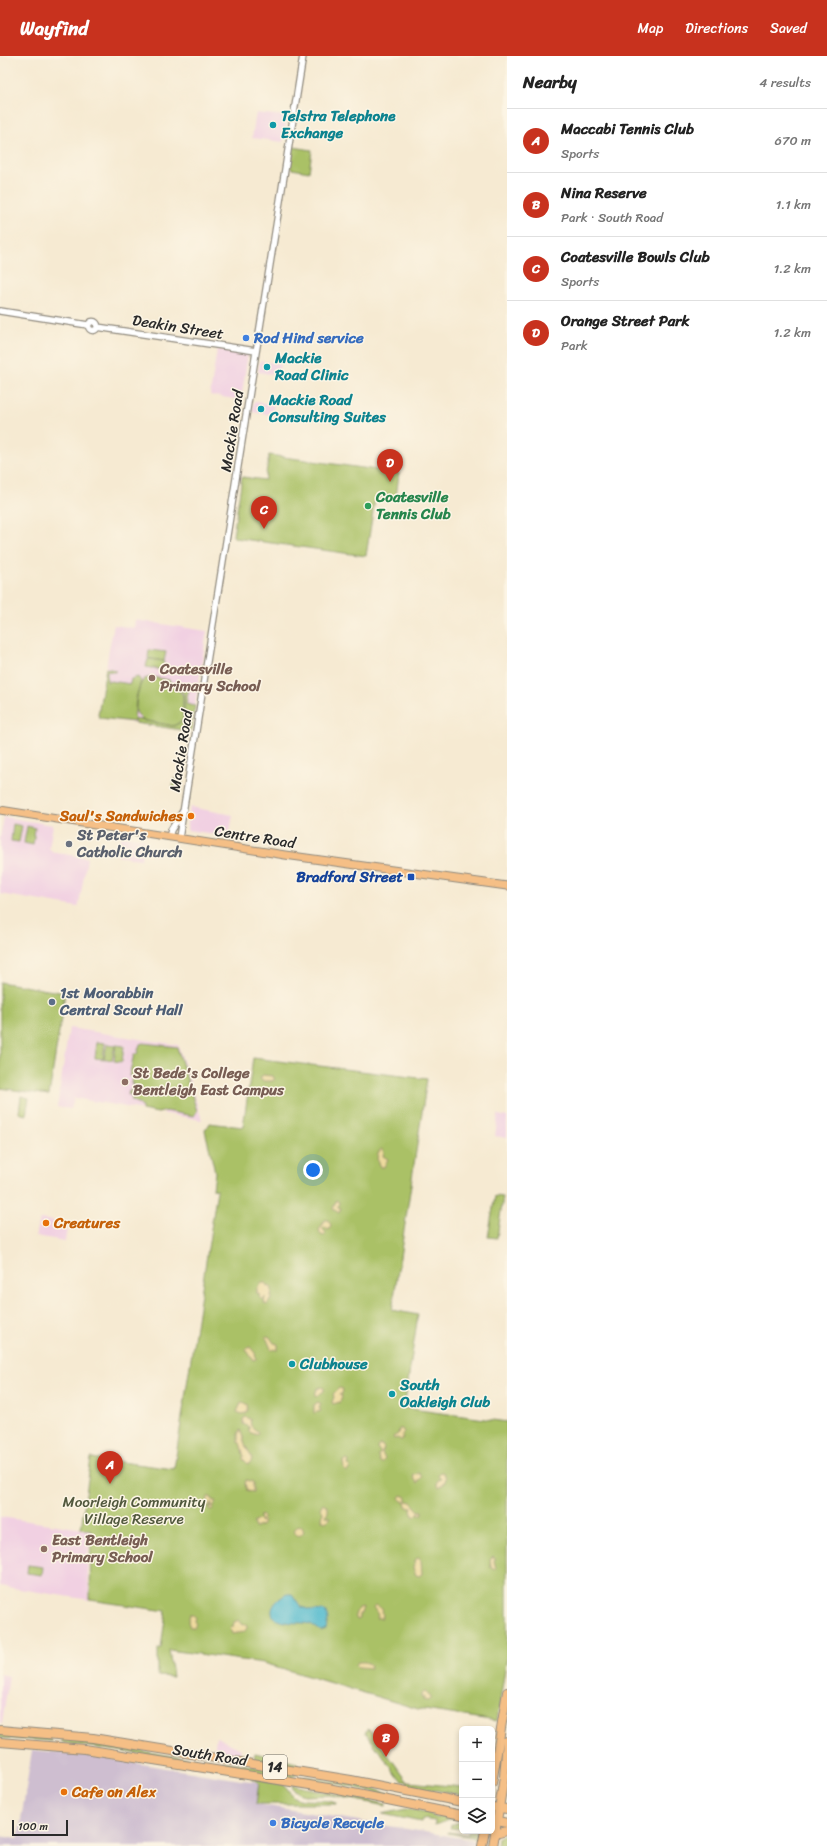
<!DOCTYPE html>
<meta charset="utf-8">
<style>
body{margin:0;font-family:Sriracha,sans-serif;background:#f6f6f6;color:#222}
.controls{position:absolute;right:12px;bottom:12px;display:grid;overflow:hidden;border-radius:6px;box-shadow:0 2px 6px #0003}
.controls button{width:36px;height:36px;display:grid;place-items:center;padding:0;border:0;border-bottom:1px solid #e0e0e0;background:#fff;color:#222;font:20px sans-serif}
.scale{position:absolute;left:12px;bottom:10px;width:56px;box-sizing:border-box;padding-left:4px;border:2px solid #2b2b2b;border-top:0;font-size:11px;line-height:14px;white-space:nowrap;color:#2b2b2b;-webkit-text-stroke:3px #fcf5e5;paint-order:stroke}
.you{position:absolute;left:313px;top:1114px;width:14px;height:14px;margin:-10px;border:3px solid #fff;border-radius:50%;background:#1a73e8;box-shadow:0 0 0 6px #1a73e833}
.badge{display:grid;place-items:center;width:26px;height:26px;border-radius:50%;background:#c8321e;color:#fff;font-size:13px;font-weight:700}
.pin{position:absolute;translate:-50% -33px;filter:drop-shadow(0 1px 2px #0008)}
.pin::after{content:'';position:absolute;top:21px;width:14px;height:12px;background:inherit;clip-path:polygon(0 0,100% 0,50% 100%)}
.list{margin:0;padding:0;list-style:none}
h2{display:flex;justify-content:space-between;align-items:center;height:52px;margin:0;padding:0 16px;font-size:17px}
h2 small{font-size:13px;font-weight:400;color:#767676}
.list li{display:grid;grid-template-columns:26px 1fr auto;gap:12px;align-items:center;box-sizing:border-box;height:64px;padding:0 16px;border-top:1px solid #e0e0e0}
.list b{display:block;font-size:15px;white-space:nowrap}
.list p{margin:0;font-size:13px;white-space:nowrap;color:#767676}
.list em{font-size:13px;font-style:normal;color:#767676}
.icon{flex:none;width:22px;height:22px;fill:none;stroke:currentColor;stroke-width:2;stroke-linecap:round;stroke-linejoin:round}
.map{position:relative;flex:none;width:507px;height:1790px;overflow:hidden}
header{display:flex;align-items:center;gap:24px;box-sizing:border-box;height:56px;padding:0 20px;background:#c8321e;color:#fff}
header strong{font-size:19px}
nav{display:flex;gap:22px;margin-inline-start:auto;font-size:14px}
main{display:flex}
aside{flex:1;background:#fff}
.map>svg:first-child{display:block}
.built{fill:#f1d0e2}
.industrial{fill:#cebed0}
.green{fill:#aac166;stroke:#6a7648}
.sand{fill:#eeda9e;stroke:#8c8264}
.water{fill:#50b9cd;stroke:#3e727c}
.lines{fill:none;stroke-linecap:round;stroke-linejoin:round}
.minor-casing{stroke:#908a7e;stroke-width:8}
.major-casing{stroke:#908a7e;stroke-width:9}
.highway-casing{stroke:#908a7e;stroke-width:10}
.minor{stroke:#fff;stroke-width:5.5}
.major{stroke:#f5bf86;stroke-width:7}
.highway{stroke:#f5bf86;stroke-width:8}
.culture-dot{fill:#0f9aa8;stroke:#fcf5e5;stroke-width:1.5}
.shop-dot{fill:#3f7fe0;stroke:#fcf5e5;stroke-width:1.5}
.leisure-dot{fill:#2e9e5b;stroke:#fcf5e5;stroke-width:1.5}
.education-dot{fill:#8d6e63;stroke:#fcf5e5;stroke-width:1.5}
.food-dot{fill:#e8710a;stroke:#fcf5e5;stroke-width:1.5}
.worship-dot{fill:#6b7280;stroke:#fcf5e5;stroke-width:1.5}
.transit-dot{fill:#1a4fb4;stroke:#fcf5e5;stroke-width:1.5}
.service-dot{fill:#5c6f8a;stroke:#fcf5e5;stroke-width:1.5}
.labels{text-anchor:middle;stroke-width:3;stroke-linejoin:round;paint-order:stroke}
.shield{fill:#fcf5e5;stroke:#6a6863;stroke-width:1}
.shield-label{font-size:14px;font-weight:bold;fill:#2b2b2b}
.culture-label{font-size:15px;font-weight:bold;fill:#0d838f;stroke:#fcf5e5;text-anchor:start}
.street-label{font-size:15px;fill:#2b2b2b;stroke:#fcf5e5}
.shop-label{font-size:15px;font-weight:bold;fill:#366cbe;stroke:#fcf5e5;text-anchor:start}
.leisure-label{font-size:15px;font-weight:bold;fill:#27864d;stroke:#fcf5e5;text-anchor:start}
.education-label{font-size:15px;font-weight:bold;fill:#785e54;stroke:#fcf5e5;text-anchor:start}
.food-label{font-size:15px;font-weight:bold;fill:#c56008;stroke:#fcf5e5;text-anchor:start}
.worship-label{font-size:15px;font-weight:bold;fill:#5b616d;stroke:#fcf5e5;text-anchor:start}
.transit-label{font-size:15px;font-weight:bold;fill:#164399;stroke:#fcf5e5;text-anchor:end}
.service-label{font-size:15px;font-weight:bold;fill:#4e5e75;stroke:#fcf5e5;text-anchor:start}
.park-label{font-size:15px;fill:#51583d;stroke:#fcf5e5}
</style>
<header>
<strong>Wayfind</strong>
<nav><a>Map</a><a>Directions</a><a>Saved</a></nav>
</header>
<main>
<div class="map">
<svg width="507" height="1790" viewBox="0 0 507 1790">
<rect width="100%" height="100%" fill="#fcf5e5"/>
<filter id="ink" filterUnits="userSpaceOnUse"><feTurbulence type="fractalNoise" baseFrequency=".025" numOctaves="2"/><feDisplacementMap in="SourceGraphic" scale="8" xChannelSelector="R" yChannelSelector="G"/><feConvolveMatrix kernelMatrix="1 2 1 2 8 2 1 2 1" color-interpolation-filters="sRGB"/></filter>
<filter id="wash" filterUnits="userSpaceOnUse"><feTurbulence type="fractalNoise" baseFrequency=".012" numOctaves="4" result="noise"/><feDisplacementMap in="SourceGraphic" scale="16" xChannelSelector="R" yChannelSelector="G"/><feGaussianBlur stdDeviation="0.9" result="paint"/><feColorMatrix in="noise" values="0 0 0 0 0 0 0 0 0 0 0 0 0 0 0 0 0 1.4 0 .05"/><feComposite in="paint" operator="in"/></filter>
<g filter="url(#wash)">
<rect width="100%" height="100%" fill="#f6ead2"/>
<!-- built -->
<path class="built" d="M256 57 285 60 287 62 283 86 252 82Z
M217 293 248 298 241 344 210 339Z
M260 305 280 308 278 319 258 316Z
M254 346 274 348 272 359 252 356Z
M135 564 207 575 191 673 189 675 100 662 98 659 110 588 114 569 134 572Z
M190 751 233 759 229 780 187 774Z
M4 761 53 769 49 792 53 796 87 802 79 849 78 851 0 838V782Z
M121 779 144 783 141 803 117 800Z
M69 972 178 989 202 1064 74 1042 71 1053 57 1051Z
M498 1059 507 1061V1082L495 1080Z
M40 1163 68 1167 65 1185 36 1180Z
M0 1461 91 1474 87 1508 90 1544 0 1530Z
M0 1618 9 1620 2 1667H0Z
M216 1681 241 1693 239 1700 214 1696Z"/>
<!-- industrial -->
<path class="industrial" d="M32 1694 79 1698 241 1724 260 1726 256 1748 473 1784 477 1790H0V1780L18 1783Z"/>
<!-- green -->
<path class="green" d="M293 91 312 94 309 116 292 113 290 111Z
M269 399 399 417 396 442 381 440 380 443H375L366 500 235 482 233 480 242 421 265 424Z
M149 594 166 596 164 605 148 602Z
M148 603 164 605 163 614 146 611Z
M106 612 115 614V616L107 615V626L111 625 130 628 131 623 138 621 141 625 136 642 134 666 100 662 98 659Z
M152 621 169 624 183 639V664L174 670 142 664 136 656C136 645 137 632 144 623Z
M182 631 189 632 186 648 195 650 191 673 189 675 135 667V663L173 670 184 665V638L178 632Z
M174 722 176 724 183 723 181 735 180 733 173 732Z
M13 768 22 770 19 786 11 785Z
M27 770 35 772 33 789 24 787Z
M0 926 65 937 49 1039 0 1032Z
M97 986 105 987 103 1003 95 1002Z
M143 987 177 991 197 1055 194 1060 166 1055 158 1057 142 1054V1052L140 1048 132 1045 131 1038 128 1039 129 1035H132L133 1028 131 1027 132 1021 129 1020 134 998H137L140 988Z
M107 988 115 989 112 1004 104 1003Z
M116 989 124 990 122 1006 114 1005Z
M253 1002 427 1023 392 1254 418 1259 404 1352 507 1366V1600L497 1665 418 1653 264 1607 169 1594 173 1621 158 1620V1593L161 1592 166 1555 90 1544 91 1475 81 1473 91 1402 174 1413 217 1134 213 1133 215 1116 205 1074 209 1067 243 1071Z
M21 1040 29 1042 26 1059 19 1057Z
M495 1140 503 1141 497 1182 488 1181Z
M28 1509 43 1511 42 1519 27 1517Z
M369 1673 408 1726 462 1731V1739L406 1729 408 1726 401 1725 365 1676Z
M0 1677 48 1682 52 1685 0 1682Z
M66 1682 191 1703 195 1704V1706L64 1687 61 1685 62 1683Z
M255 1697 297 1707V1712L245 1703V1701L254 1703Z
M204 1705 227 1706 297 1718 293 1721 286 1722 204 1709 201 1707Z
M306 1720 369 1731 393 1739V1741L353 1731 305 1723 304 1722Z
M252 1722C261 1724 279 1724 285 1730 290 1735 291 1741 298 1743 311 1746 323 1742 336 1747V1748H256L259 1727Z
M292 1729 386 1748V1750L330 1739 304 1740 293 1733Z
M406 1753 426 1756 437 1762 440 1760 456 1762 435 1769V1765L422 1763 421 1766 383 1758Z
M462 1765V1773L450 1772 451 1769Z
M468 1775H476L478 1786 473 1781 448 1777V1776L468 1779Z
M507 1777V1790H497L498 1781Z"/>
<!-- sand -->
<path class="sand" d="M263 1019 272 1020 275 1023 272 1025H262L260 1022Z
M381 1093 384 1095 383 1100 388 1103 384 1111H381L377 1103 378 1097Z
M336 1144 339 1146 338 1151 341 1152 339 1157 333 1153Z
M325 1164H328L331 1169 329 1174 326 1173V1171L322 1172 326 1177 324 1180 321 1179 319 1174Z
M262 1227H266L267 1231 270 1230 272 1233 271 1243 267 1249 264 1247 265 1241 262 1244 259 1241 260 1239 257 1238V1232Z
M269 1280 274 1287 278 1288V1294L271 1293 266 1281Z
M247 1291H250L255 1297 256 1303 253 1304 246 1293Z
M321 1331 324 1332V1335L316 1341 315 1339 317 1333Z
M339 1332 343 1333 342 1338 339 1339H341L342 1341 340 1346 333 1348 332 1346 334 1341 333 1338Z
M318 1346 321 1348 319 1352 321 1355 314 1357V1349Z
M241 1347 247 1348 248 1354 246 1357 242 1358 237 1356Z
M246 1361 250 1363 251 1370 258 1376 257 1379 249 1376V1371L243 1368V1363Z
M399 1373H402L404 1376 402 1379 403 1383 401 1384 397 1382 394 1383 393 1381 398 1378Z
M240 1374 243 1381 245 1389 252 1401 251 1406 248 1408 242 1402 244 1401 240 1387 238 1386V1378Z
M379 1389H382L384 1392 382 1397 385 1403 382 1407 379 1405 378 1399 381 1397 377 1392Z
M346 1404 349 1405 348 1409 350 1410 349 1414 346 1416 344 1414 343 1406Z
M440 1416 444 1417 446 1422 444 1428 439 1431 437 1428 438 1424 442 1423 438 1419Z
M419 1417 422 1421 417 1427 413 1420Z
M246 1424 253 1426V1436L247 1435 245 1428Z
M401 1439 406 1441V1445L411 1446 419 1455H422L423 1459H420L419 1456 416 1460H413L411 1455 412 1452H409L406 1450 405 1445H402L399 1442Z
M208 1441H211L213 1445H216L212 1454 208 1453 212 1450 211 1446 210 1450 207 1449Z
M323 1447 328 1450V1456L326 1460 330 1461 329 1464 325 1466 322 1464 323 1456 320 1452Z
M261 1459 263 1461 262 1469 255 1472 253 1467 258 1464 261 1466 259 1461Z
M294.5 1475a4.5 4.5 0 1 1 9 0a4.5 4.5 0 1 1-9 0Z
M493 1500 495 1502 494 1505 496 1512 495 1514 491 1512 490 1504Z
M419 1502 421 1505 422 1518 419 1520 416 1519 413 1512 416 1503Z
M375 1549 382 1553 381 1556 383 1558 382 1562H376L378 1559 373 1551Z
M363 1551 361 1558H359L360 1563 357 1564 355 1559 358 1552Z
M190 1558H193L195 1561 194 1565 196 1568 194 1571H190L188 1566Z
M239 1564 243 1569 247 1568V1572L244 1576 232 1578 230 1572 233 1571 234 1566Z
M358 1606H365L370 1608 371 1612 358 1611 356 1609Z
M425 1636 430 1639 431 1642 428 1645 423 1644 424 1641H421V1638Z"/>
<!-- water -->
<path class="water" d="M287 1538H292L301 1551 311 1554 325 1555 328 1563 326 1573 321 1575C317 1573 314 1569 310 1568 300 1565 270 1571 272 1554 273 1547 281 1541 287 1538Z"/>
</g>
<g filter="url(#ink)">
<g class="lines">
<defs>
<path id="minor" d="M0 255 88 269
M88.5 270a4.5 4.5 0 1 1 9 0a4.5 4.5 0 1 1-9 0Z
M97 271 256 295
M169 781 171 774 183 755
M179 782 303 0"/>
<path id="major" d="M0 754 285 799 507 830"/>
<path id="highway" d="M0 1674 93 1682 351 1724 462 1746
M0 1686 85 1693 328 1732 462 1759
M492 1727 507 1636
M492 1751 507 1753
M493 1764 507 1767
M495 1778 507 1775
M482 1790 485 1775
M493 1790 504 1721 507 1685"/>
</defs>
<!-- minor casing -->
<use href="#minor" class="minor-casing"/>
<!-- major casing -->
<use href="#major" class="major-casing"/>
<!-- highway casing -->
<use href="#highway" class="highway-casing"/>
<!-- minor -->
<use href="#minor" class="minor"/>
<!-- major -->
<use href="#major" class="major"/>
<!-- highway -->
<use href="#highway" class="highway"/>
</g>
</g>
<!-- markers -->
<g class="culture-dot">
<circle cx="273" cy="69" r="4"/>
<circle cx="267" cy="311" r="4"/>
<circle cx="261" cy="353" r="4"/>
<circle cx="292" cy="1308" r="4"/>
<circle cx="392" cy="1338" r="4"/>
</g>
<g class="shop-dot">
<circle cx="246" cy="282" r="4"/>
<circle cx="273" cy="1767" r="4"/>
</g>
<circle class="leisure-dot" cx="368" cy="450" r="4"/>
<g class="education-dot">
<circle cx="152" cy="622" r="4"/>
<circle cx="125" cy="1026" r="4"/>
<circle cx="44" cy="1493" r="4"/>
</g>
<g class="food-dot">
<circle cx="191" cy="760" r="4"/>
<circle cx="46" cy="1167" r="4"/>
<circle cx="64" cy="1736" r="4"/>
</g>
<circle class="worship-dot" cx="69" cy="788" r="4"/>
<rect class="transit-dot" x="407" y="817" width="8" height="8" rx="2"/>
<circle class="service-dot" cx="52" cy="946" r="4"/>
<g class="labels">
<!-- shield labels -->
<rect class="shield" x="263" y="1699" width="24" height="24" rx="3"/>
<g class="shield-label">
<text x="275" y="1716">14</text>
</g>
<!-- culture labels -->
<g class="culture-label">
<text x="281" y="65">Telstra Telephone<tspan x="281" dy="17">Exchange</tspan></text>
<text x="275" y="307">Mackie<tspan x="275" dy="17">Road Clinic</tspan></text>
<text x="269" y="349">Mackie Road<tspan x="269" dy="17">Consulting Suites</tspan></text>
<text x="300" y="1313">Clubhouse</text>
<text x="400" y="1334">South<tspan x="400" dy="17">Oakleigh Club</tspan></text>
</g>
<!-- street labels -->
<g class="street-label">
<text transform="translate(178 271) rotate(9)" y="5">Deakin Street</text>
<text transform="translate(232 375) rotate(-81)" y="5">Mackie Road</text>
<text transform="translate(181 695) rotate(-81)" y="5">Mackie Road</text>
<text transform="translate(255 781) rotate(9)" y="5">Centre Road</text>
<text transform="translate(210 1699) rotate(9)" y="5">South Road</text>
</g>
<!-- shop labels -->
<g class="shop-label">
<text x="254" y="287">Rod Hind service</text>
<text x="281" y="1772">Bicycle Recycle</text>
</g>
<!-- leisure labels -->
<g class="leisure-label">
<text x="376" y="446">Coatesville<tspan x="376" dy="17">Tennis Club</tspan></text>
</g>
<!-- education labels -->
<g class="education-label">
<text x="160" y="618">Coatesville<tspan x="160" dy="17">Primary School</tspan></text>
<text x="133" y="1022">St Bede's College<tspan x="133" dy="17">Bentleigh East Campus</tspan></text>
<text x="52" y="1489">East Bentleigh<tspan x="52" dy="17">Primary School</tspan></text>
</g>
<!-- food labels -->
<g class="food-label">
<text x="183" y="765" text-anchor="end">Saul's Sandwiches</text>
<text x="54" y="1172">Creatures</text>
<text x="72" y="1741">Cafe on Alex</text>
</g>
<!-- worship labels -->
<g class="worship-label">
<text x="77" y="784">St Peter's<tspan x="77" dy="17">Catholic Church</tspan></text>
</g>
<!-- transit labels -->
<g class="transit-label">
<text x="403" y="826">Bradford Street</text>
</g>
<!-- service labels -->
<g class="service-label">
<text x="60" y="942">1st Moorabbin<tspan x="60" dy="17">Central Scout Hall</tspan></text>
</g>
<!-- park labels -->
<g class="park-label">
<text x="134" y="1451">Moorleigh Community<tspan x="134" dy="17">Village Reserve</tspan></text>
</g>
</g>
</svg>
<div class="controls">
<button>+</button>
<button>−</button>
<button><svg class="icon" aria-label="layers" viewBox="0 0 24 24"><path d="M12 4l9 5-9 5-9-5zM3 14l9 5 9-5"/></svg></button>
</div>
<div class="scale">100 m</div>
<div class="you"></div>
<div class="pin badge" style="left:110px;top:1428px">A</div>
<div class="pin badge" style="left:386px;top:1701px">B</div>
<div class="pin badge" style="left:264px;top:473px">C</div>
<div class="pin badge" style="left:390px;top:426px">D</div>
</div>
<aside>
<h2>Nearby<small>4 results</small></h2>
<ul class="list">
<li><span class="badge">A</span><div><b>Maccabi Tennis Club</b><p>Sports</p></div><em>670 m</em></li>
<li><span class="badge">B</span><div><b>Nina Reserve</b><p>Park · South Road</p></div><em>1.1 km</em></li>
<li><span class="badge">C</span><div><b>Coatesville Bowls Club</b><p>Sports</p></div><em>1.2 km</em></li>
<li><span class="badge">D</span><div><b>Orange Street Park</b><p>Park</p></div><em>1.2 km</em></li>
</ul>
</aside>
</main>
